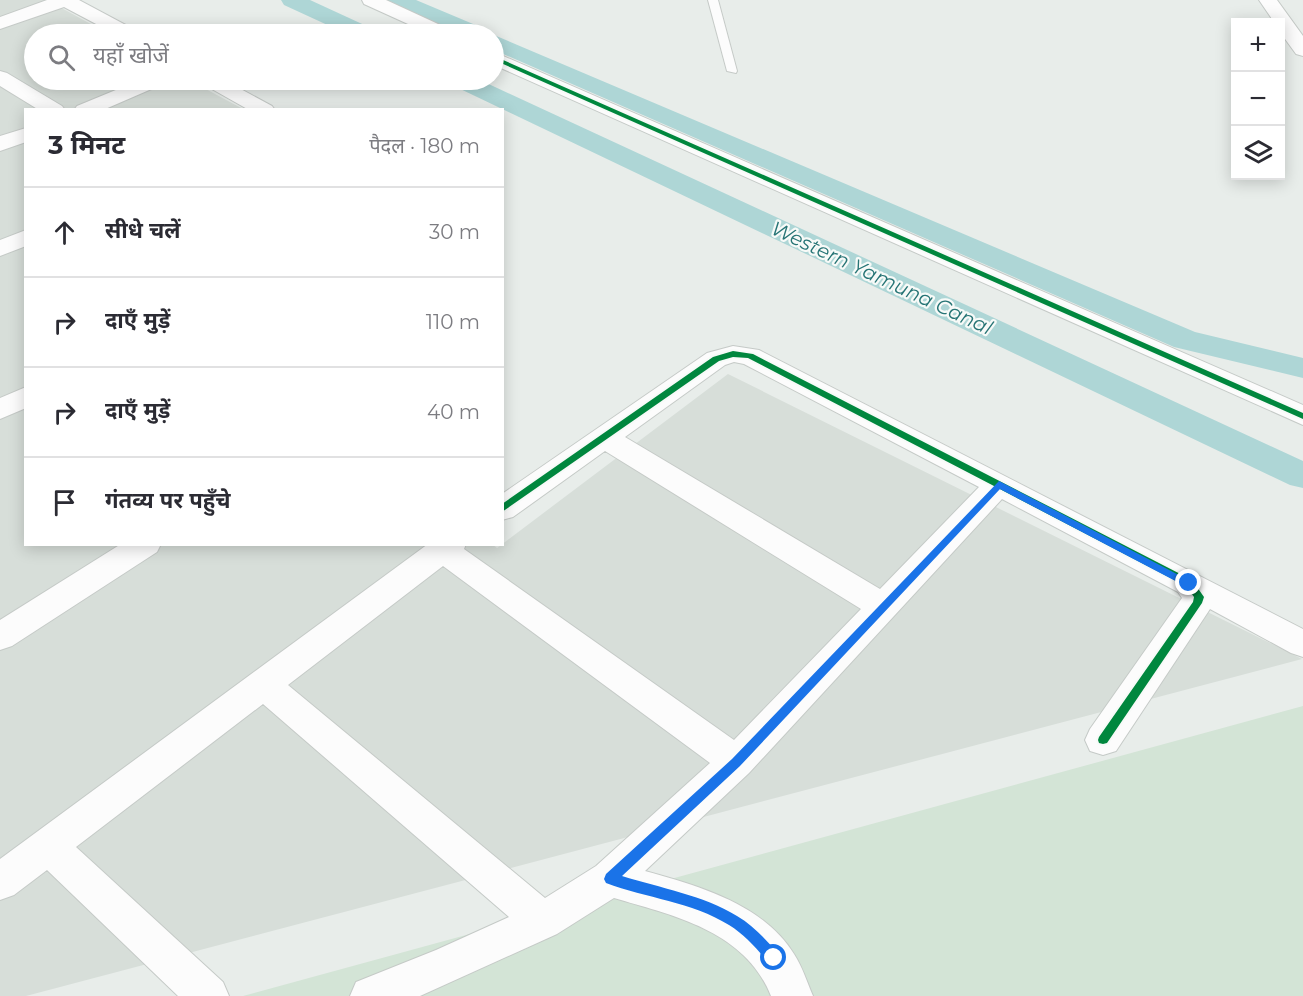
<!DOCTYPE html>
<html lang="hi">
<meta charset="utf-8">
<style>
body{margin:0;font-family:Montserrat,"Noto Sans Devanagari",sans-serif;background:#f2f2f3;color:#2b2b33}
.controls{position:absolute;right:18px;top:18px;display:grid;overflow:hidden;border-radius:0px;box-shadow:0 3px 15px #0003}
.controls button{width:54px;height:54px;display:grid;place-items:center;padding:0;border:0;border-bottom:2px solid #e1e1e2;background:#fff;color:#2b2b33;font:30px sans-serif}
.stop{position:absolute;width:18px;height:18px;margin:-14px;border:4px solid #1a73e8;border-radius:50%;background:#fff}
.stop.end{background:#1a73e8;border-color:#fff;box-shadow:0 2px 6px #0008}
.list{margin:0;padding:0;list-style:none}
h2{display:flex;justify-content:space-between;align-items:center;height:78px;margin:0;padding:0 24px;font-size:26px}
h2 small{font-size:20px;font-weight:400;color:#7c7c81}
.list li{display:grid;grid-template-columns:39px 1fr auto;gap:18px;align-items:center;box-sizing:border-box;height:90px;padding:0 24px;border-top:2px solid #e1e1e2}
.list b{display:block;font-size:22px;white-space:nowrap}
.list em{font-size:20px;font-style:normal;color:#7c7c81}
.icon{flex:none;width:33px;height:33px;fill:none;stroke:currentColor;stroke-width:2;stroke-linecap:round;stroke-linejoin:round}
.map{position:relative;flex:none;width:1303px;height:996px;overflow:hidden}
.search{position:absolute;background:#fff;box-shadow:0 3px 15px #0003;left:24px;top:24px;width:480px;height:66px;display:flex;align-items:center;gap:15px;box-sizing:border-box;padding:0 21px;border-radius:33px;color:#7c7c81;font-size:22px}
.panel{position:absolute;background:#fff;box-shadow:0 3px 15px #0003;left:24px;top:108px;width:480px;height:438px;border-radius:0px}
.map>svg:first-child{display:block}
.built{fill:#d7ded9}
.green{fill:#d3e4d6}
.lines{fill:none;stroke-linecap:round;stroke-linejoin:round}
.canal{fill:#aed6d6;fill-rule:evenodd}
.service-casing{stroke:#c5cac7;stroke-width:2}
.minor-casing{stroke:#c5cac7;stroke-width:2}
.service{fill:#fcfcfc;fill-rule:evenodd}
.minor{fill:#fcfcfc;fill-rule:evenodd}
.cycleway-casing{stroke:#f7faf8;stroke-width:4}
.cycleway{fill:#00873e;fill-rule:evenodd}
.route{fill:#1a73e8}
.labels{text-anchor:middle;stroke-width:4.5;stroke-linejoin:round;paint-order:stroke}
.water-label{font-size:20px;font-style:italic;fill:#267475;stroke:#f7faf8}
</style>
<div class="map">
<svg width="1303" height="996" viewBox="0 0 1303 996">
<rect width="100%" height="100%" fill="#e8edea"/>
<!-- built -->
<path class="built" d="M0 0H47L109 34H34V80H189L243 109 26 110V544H492L497 548 728 374 1302 659 26 996H0Z"/>
<!-- green -->
<path class="green" d="M1303 706V996H243Z"/>
<g class="lines">
<!-- canal -->
<path class="canal" d="M281 0H310L373 29 377 34H347L284 5Z
M386 0H416L485 29 489 34H458L389 5Z
M494 35 1195 332 1303 358V378L1174 347 494 50Z
M449 80H480L1303 461V488L1290 485 452 85Z"/>
<defs>
<path id="service" d="M708 0H718L737 71 736 73 727 71Z"/>
<path id="minor" d="M47 0H79L135 30 138 34H115L64 7 0 29V17Z
M362 0H386L451 30 454 34H430L364 4Z
M1259 0H1277L1303 36V56L1296 54 1280 32V22H1274Z
M494 52 1303 405V425L494 65Z
M0 71 7 73 62 106 65 110H39L0 86Z
M140 80H166L163 84 103 110H74L77 106Z
M200 80H224L272 106 275 110H249L203 84Z
M26 128V142L0 151V136Z
M26 230V246L0 256V240Z
M733 346 759 350 1303 629V657L1291 653 1210 609 1116 751 1103 755 1090 751 1085 740 1090 729 1182 598 1178 592 1002 499 749 773 645 871C699 886 763 904 794 954 802 966 807 982 813 996H771C745 931 675 916 614 898L557 934 420 996H350L356 982 436 950 509 917 263 704 76 847 223 982 229 996H178L47 870 14 895 0 900V859L428 544H466L464 549 734 740 861 609 605 451 513 517 502 520V494L707 353ZM734 362 744 364 979 487 880 589 625 437 725 365ZM443 566 710 763 596 866 545 898 288 685Z
M26 387V408L0 419V398Z
M121 544H161L157 552 12 646 0 650V620Z"/>
</defs>
<!-- service casing -->
<use href="#service" class="service-casing"/>
<!-- minor casing -->
<use href="#minor" class="minor-casing"/>
<!-- service -->
<use href="#service" class="service"/>
<!-- minor -->
<use href="#minor" class="minor"/>
<defs>
<path id="cycleway" d="M494 56 1303 413V419L494 60Z
M733 351 753 354 1192 580 1204 597 1202 603 1107 743 1103 744 1099 743 1098 740 1099 737 1193 602 1194 597 1186 586 748 358 733 357 719 361 502 512V504L713 357Z"/>
</defs>
<!-- cycleway casing -->
<use href="#cycleway" class="cycleway-casing"/>
<!-- cycleway -->
<use href="#cycleway" class="cycleway"/>
</g>
<!-- route -->
<path class="route" d="M999 481 1194 583 1192 586H1185L1000 489 740 766 622 876C660 888 703 895 737 916 754 926 766 940 779 954L781 958 779 963 774 965 769 963C757 949 745 935 729 925 692 902 646 898 606 883L604 879 606 874 732 759Z"/>
<g class="labels">
<!-- water labels -->
<g class="water-label">
<text transform="translate(882 278) rotate(25)" y="7">Western Yamuna Canal</text>
</g>
</g>
</svg>
<div class="controls">
<button>+</button>
<button>−</button>
<button><svg class="icon" aria-label="layers" viewBox="0 0 24 24"><path d="M12 4l9 5-9 5-9-5zM3 14l9 5 9-5"/></svg></button>
</div>
<div class="stop" style="left:774px;top:958px"></div>
<div class="stop end" style="left:1189px;top:583px"></div>
<div class="search"><svg class="icon" aria-label="search" viewBox="0 0 24 24"><circle cx="10" cy="10" r="6"/><path d="M15 15l6 6"/></svg>यहाँ खोजें</div>
<section class="panel">
<h2>3 मिनट<small>पैदल · 180 m</small></h2>
<ul class="list">
<li><svg class="icon" aria-label="ahead" viewBox="0 0 24 24"><path d="M12 20V5M6 11l6-6 6 6"/></svg><div><b>सीधे चलें</b></div><em>30 m</em></li>
<li><svg class="icon" aria-label="right" viewBox="0 0 24 24"><path d="M7 20v-9h11M14 6l5 5-5 5"/></svg><div><b>दाएँ मुड़ें</b></div><em>110 m</em></li>
<li><svg class="icon" aria-label="right" viewBox="0 0 24 24"><path d="M7 20v-9h11M14 6l5 5-5 5"/></svg><div><b>दाएँ मुड़ें</b></div><em>40 m</em></li>
<li><svg class="icon" aria-label="arrive" viewBox="0 0 24 24"><path d="M6 21V4h12l-3 4 3 4H6"/></svg><div><b>गंतव्य पर पहुँचे</b></div></li>
</ul>
</section>
</div>
